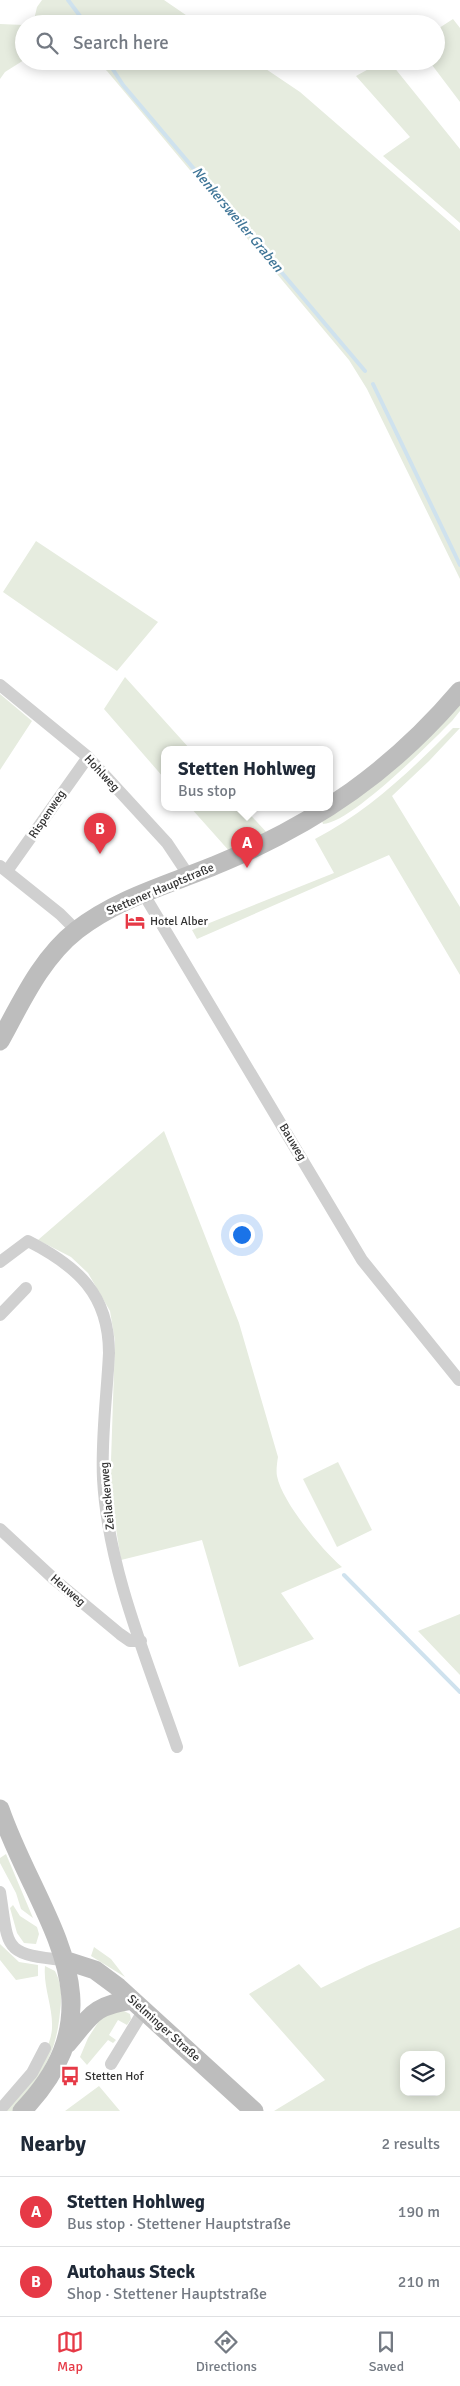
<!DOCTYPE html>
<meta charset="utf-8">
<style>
body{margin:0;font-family:Signika,sans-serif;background:#f6f6f7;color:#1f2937}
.controls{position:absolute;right:15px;bottom:15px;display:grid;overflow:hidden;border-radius:10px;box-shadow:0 2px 12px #0003}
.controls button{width:45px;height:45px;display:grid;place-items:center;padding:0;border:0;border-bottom:1px solid #e0e1e3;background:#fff;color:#1f2937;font:25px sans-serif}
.you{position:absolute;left:241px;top:1234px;width:18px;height:18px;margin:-12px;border:4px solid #fff;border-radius:50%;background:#1a73e8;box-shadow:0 0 0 8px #1a73e833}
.badge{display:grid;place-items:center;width:32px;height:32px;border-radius:50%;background:#e63946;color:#fff;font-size:16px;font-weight:700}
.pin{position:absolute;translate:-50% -41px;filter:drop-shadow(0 1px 2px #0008)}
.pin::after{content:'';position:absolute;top:26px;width:18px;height:15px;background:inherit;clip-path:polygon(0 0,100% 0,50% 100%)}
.popup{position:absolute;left:161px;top:746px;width:172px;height:65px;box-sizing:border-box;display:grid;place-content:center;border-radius:10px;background:#fff;filter:drop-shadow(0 1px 4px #0005);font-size:16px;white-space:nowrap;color:#747a83}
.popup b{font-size:19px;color:#1f2937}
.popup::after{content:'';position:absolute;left:50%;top:100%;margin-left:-10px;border:10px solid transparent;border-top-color:#fff}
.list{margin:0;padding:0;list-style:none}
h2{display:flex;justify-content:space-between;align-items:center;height:65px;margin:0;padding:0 20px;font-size:21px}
h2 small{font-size:16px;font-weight:400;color:#747a83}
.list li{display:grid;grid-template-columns:32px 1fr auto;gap:15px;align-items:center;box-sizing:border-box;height:70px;padding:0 20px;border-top:1px solid #e0e1e3}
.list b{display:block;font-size:19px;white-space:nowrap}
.list p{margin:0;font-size:16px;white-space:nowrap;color:#747a83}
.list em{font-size:16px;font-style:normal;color:#747a83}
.icon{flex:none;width:28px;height:28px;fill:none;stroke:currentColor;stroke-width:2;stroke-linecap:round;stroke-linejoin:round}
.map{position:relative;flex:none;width:460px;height:2111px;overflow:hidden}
.search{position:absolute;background:#fff;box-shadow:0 2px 12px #0003;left:15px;right:15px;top:15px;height:55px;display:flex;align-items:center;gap:12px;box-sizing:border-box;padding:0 18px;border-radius:28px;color:#747a83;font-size:19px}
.sheet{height:205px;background:#fff}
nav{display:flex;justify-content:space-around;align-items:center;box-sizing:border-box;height:70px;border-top:1px solid #e0e1e3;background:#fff;font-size:14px;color:#747a83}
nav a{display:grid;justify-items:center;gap:2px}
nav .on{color:#e63946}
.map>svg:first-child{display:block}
.green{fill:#e6ecdf;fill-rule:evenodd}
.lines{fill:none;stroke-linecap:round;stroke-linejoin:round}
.stream{stroke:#cfe2ee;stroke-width:4}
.street{stroke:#d0d0d0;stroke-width:12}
.secondary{stroke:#bdbdbd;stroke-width:19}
.labels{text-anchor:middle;stroke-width:5;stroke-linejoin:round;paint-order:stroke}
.street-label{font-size:12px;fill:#333;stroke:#fff}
.poi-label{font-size:12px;fill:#333;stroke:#fff;text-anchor:start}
.water-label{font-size:14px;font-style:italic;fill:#3f7597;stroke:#fff}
</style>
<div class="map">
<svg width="460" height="2111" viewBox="0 0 460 2111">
<rect width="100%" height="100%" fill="#fff"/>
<!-- green -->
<path class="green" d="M42 0H164L199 24H33L37 7Z
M453 19 460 28V102L429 61H436V30Z
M0 24 24 25V60L5 72 0 79Z
M96 61H254L300 92 460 231V579L367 389 349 360 107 71Z
M383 61H389L460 149V223L383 156 410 137 356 76Z
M36 541 158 622 117 671 3 592Z
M125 677 190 749H164V778L104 709Z
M0 694 32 721 0 770Z
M460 703V711L452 721C430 743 351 823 323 824L322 821Z
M453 728H460L429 761 392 796 460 907V975L389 855 197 939 192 930 334 873 315 839C369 811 411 770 453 728Z
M190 807H243L270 836 231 853Z
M164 1131 239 1323 278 1457C277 1463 276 1471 277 1476 282 1502 322 1550 342 1567L281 1593 314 1639 239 1667 202 1540 121 1560 110 1491 115 1341 110 1311 88 1273 71 1257 38 1240Z
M338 1462 372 1530 337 1547 303 1479Z
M460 1614V1675L418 1631Z
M6 1854 33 1918 21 1909 16 1893 0 1863V1858Z
M13 1905 20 1916 37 1927 39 1934 36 1944 24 1943 17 1933 10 1908Z
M460 1927V2111H274L325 2080 249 1994 299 1964 321 1988 367 1966ZM404 2055H441V2092H404Z
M0 1944 19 1962 38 1965V1976L16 1980 0 1960Z
M94 1947 111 1959 125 1977 91 1956Z
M45 1966 55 1971C62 1984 62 1998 60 2012 56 2057 40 2075 15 2111H3C19 2089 51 2055 52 2028 53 2007 43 1987 45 1966Z
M122 2010 130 2014 131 2019 127 2025 118 2020 109 2035 116 2040 113 2043 108 2040 87 2065 80 2057 88 2038 101 2018Z
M99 2086 120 2111H65Z"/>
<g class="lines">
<!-- stream -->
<path class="stream" d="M68 0 86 24
M112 68 123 85 365 371
M373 384 460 565
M344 1575 460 1692"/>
<!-- street -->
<path class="street" d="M0 685 88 757 167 843 189 876
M0 866 60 914 76 930
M7 871 88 757
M143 893 362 1260 459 1380
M0 1262 28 1241C77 1266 109 1294 109 1353 107 1395 101 1437 103 1479 108 1570 148 1662 177 1747
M0 1315 26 1288
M0 1529 55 1580 120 1634 130 1641H141
M0 1892C9 1949 2 1954 64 1960
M111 2064 144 2010
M0 2110 32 2073 45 2048"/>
<!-- secondary -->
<path class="secondary" d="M0 1041C21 1003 41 958 77 930 119 897 174 883 223 862 318 822 393 770 460 691
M0 1809C38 1919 126 2003 22 2111
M64 1960 95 1970 118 1987 254 2111
M67 2044C92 2015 92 2006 132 2000"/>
</g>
<!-- icons -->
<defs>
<symbol id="hotel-bare" viewBox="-9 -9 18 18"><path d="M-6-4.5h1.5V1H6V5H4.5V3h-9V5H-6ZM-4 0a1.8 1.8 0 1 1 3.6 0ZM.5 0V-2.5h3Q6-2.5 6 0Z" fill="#e63946" stroke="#fff" stroke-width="2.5" paint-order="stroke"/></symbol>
<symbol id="bus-bare" viewBox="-9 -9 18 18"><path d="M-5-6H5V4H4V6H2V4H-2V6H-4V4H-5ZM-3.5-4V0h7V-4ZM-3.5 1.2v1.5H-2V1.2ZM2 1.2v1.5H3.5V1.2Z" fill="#e63946" stroke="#fff" stroke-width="2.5" paint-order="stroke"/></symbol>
</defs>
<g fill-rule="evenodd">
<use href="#hotel-bare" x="121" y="907" width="28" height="28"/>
<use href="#bus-bare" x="56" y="2062" width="28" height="28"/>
</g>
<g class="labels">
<!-- street labels -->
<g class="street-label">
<text transform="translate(102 773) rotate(47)" y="4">Hohlweg</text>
<text transform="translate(47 814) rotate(-56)" y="4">Rispenweg</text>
<text transform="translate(160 889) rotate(-23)" y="4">Stettener Hauptstraße</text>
<text transform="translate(293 1142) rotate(59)" y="4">Bauweg</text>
<text transform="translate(107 1496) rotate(-95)" y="4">Zeilackerweg</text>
<text transform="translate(68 1590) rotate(41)" y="4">Heuweg</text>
<text transform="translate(164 2028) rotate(42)" y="4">Sielminger Straße</text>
</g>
<!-- poi labels -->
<g class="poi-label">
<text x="150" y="925">Hotel Alber</text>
<text x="85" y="2080">Stetten Hof</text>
</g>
<!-- water labels -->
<g class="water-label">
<text transform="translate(238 219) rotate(50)" y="5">Nenkersweiler Graben</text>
</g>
</g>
</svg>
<div class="controls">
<button><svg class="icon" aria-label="layers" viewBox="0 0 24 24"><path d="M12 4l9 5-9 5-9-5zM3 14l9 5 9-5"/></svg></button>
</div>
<div class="you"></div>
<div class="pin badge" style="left:247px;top:868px">A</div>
<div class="popup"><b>Stetten Hohlweg</b>Bus stop</div>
<div class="pin badge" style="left:100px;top:854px">B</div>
<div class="search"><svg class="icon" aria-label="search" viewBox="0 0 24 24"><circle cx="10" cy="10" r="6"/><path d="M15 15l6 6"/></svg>Search here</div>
</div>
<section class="sheet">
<h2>Nearby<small>2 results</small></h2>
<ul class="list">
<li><span class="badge">A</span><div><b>Stetten Hohlweg</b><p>Bus stop · Stettener Hauptstraße</p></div><em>190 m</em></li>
<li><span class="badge">B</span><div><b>Autohaus Steck</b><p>Shop · Stettener Hauptstraße</p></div><em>210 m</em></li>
</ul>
</section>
<nav>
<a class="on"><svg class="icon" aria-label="map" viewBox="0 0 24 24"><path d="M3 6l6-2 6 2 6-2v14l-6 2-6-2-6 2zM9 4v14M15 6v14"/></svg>Map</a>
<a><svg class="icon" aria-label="directions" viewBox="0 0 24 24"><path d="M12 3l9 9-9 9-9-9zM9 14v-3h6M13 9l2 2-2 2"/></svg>Directions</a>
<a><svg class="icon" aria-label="saved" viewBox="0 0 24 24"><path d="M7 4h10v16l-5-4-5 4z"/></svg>Saved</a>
</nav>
